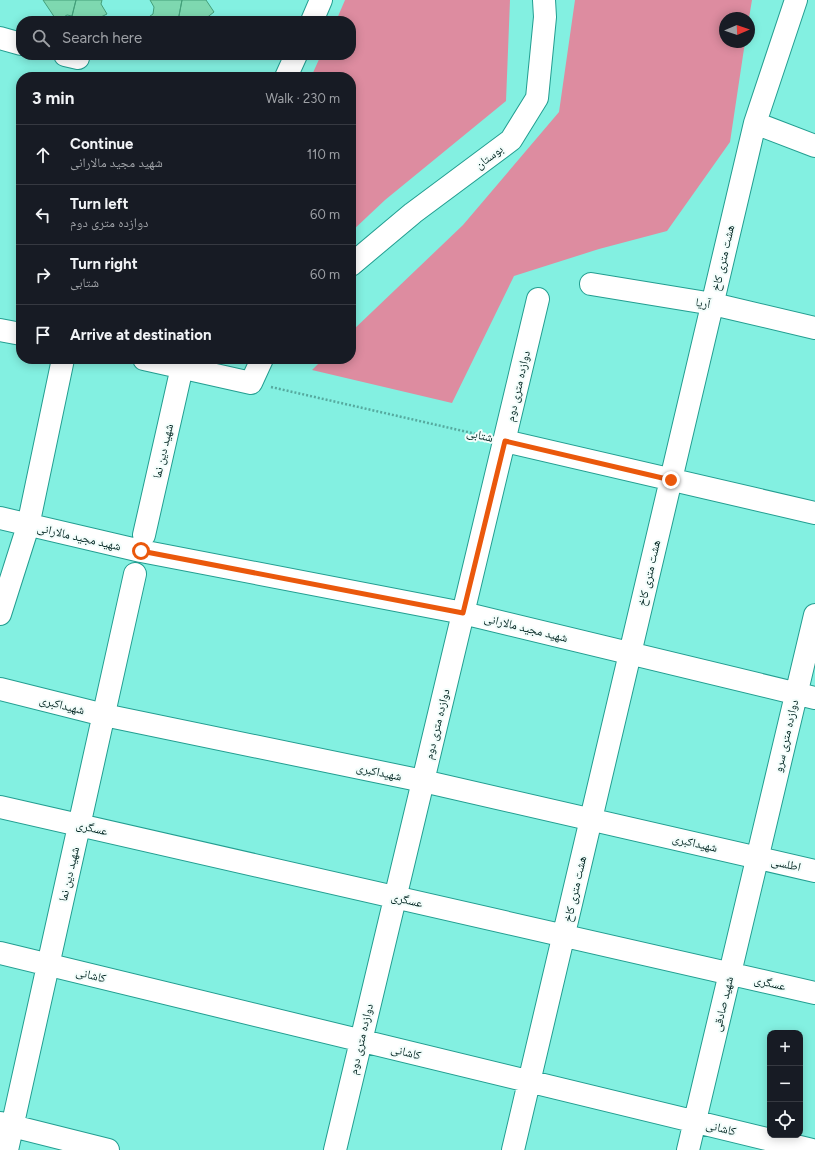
<!DOCTYPE html>
<meta charset="utf-8">
<style>
body{margin:0;font-family:Figtree,"Noto Naskh Arabic",sans-serif;background:#242831;color:#f1f3f6}
.controls{position:absolute;right:12px;bottom:12px;display:grid;overflow:hidden;border-radius:8px;box-shadow:0 2px 10px #0003}
.controls button{width:36px;height:36px;display:grid;place-items:center;padding:0;border:0;border-bottom:1px solid #363941;background:#171b24;color:#f1f3f6;font:20px sans-serif}
.compass{position:absolute;left:719px;top:12px;width:36px;height:36px;border-radius:50%;background:#171b24;box-shadow:0 2px 10px #0003;rotate:88deg}
.stop{position:absolute;width:12px;height:12px;margin:-9px;border:3px solid #ea580c;border-radius:50%;background:#fff}
.stop.end{background:#ea580c;border-color:#fff;box-shadow:0 1px 4px #0008}
.list{margin:0;padding:0;list-style:none}
h2{display:flex;justify-content:space-between;align-items:center;height:52px;margin:0;padding:0 16px;font-size:17px}
h2 small{font-size:13px;font-weight:400;color:#9ea1a6}
.list li{display:grid;grid-template-columns:26px 1fr auto;gap:12px;align-items:center;box-sizing:border-box;height:60px;padding:0 16px;border-top:1px solid #363941}
.list b{display:block;font-size:15px;white-space:nowrap}
.list p{margin:0;font-size:13px;white-space:nowrap;color:#9ea1a6}
.list em{font-size:13px;font-style:normal;color:#9ea1a6}
.icon{flex:none;width:22px;height:22px;fill:none;stroke:currentColor;stroke-width:2;stroke-linecap:round;stroke-linejoin:round}
.map{position:relative;flex:none;width:815px;height:1150px;overflow:hidden}
.search{position:absolute;background:#171b24;box-shadow:0 2px 10px #0003;left:16px;top:16px;width:340px;height:44px;display:flex;align-items:center;gap:10px;box-sizing:border-box;padding:0 14px;border-radius:16px;color:#9ea1a6;font-size:15px}
.panel{position:absolute;background:#171b24;box-shadow:0 2px 10px #0003;left:16px;top:72px;width:340px;height:292px;border-radius:16px}
.map>svg:first-child{display:block}
.green{fill:#dd8ca0}
.building{fill:#7ed8b0;stroke:#449f7a}
.lines{fill:none;stroke-linecap:round;stroke-linejoin:round}
.minor-casing{stroke:#239e91;stroke-width:24}
.path{stroke:#56aa9f;stroke-width:2.5;stroke-dasharray:2 2;stroke-linecap:butt}
.minor{stroke:#fff;stroke-width:22}
.route{stroke:#ea580c;stroke-width:5}
.labels{text-anchor:middle;stroke-width:4;stroke-linejoin:round;paint-order:stroke}
.street-label{font-size:12px;fill:#002521;stroke:#f3fdfb}
</style>
<div class="map">
<svg width="815" height="1150" viewBox="0 0 815 1150">
<rect width="100%" height="100%" fill="#83f0e1"/>
<!-- green -->
<path class="green" d="M345 0H510L506 101 385 200 351 232V77H311L321 55H351V21H336Z
M575 0H752L749 18H725V42H745L730 142 667 231 599 249 514 276 452 403 312 370 323 359H351V332L463 225 559 112Z"/>
<!-- building -->
<path class="building" d="M43 0H76L72 16 67 15 57 21Z
M76 0H102L101 4 107 14 93 21H78L76 18 72 16Z
M150 0H182L178 21H143L153 14 154 7Z
M182 0H206L214 12 205 19 204 21H178Z"/>
<g class="lines">
<defs>
<path id="minor" d="M312 21 321 0
M0 38 21 44
M65 55 78 58
M286 77 296 55
M755 123 815 146
M351 265 413 213 511 140 537 98 545 17 544 0
M591 284 713 304 815 328
M0 330 21 334
M144 359 251 383 262 359
M505 441 815 513
M0 518 141 551 463 613 815 698
M144 535 182 367
M0 614 28 526 63 359
M0 689 104 715 423 781 815 871
M0 807 815 993
M0 953 812 1150
M0 1123 108 1150
M7 1150 135 574
M335 1150 538 299
M513 1150 755 123 796 0
M688 1150 815 615"/>
</defs>
<!-- minor casing -->
<use href="#minor" class="minor-casing"/>
<!-- path -->
<path class="path" d="M271 387 485 436"/>
<!-- minor -->
<use href="#minor" class="minor"/>
</g>
<g class="lines">
<!-- route -->
<path class="route" d="M141 551 463 613 505 441 671 480"/>
</g>
<g class="labels">
<!-- street labels -->
<g class="street-label">
<text transform="translate(489 157) rotate(-37)" y="4">بوستان</text>
<text transform="translate(723 258) rotate(-77)" y="4">هشت متری کاخ</text>
<text transform="translate(703 303) rotate(10)" y="4">آریا</text>
<text transform="translate(518 386) rotate(-77)" y="4">دوازده متری دوم</text>
<text transform="translate(480 435) rotate(13)" y="4">شتابی</text>
<text transform="translate(163 451) rotate(-77)" y="4">شهید دین نما</text>
<text transform="translate(79 537) rotate(13)" y="4">شهید مجید مالارانی</text>
<text transform="translate(649 573) rotate(-77)" y="4">هشت متری کاخ</text>
<text transform="translate(526 628) rotate(14)" y="4">شهید مجید مالارانی</text>
<text transform="translate(62 705) rotate(14)" y="4">شهیداکبری</text>
<text transform="translate(437 724) rotate(-76)" y="4">دوازده متری دوم</text>
<text transform="translate(786 736) rotate(-77)" y="4">دوازده متری سرو</text>
<text transform="translate(379 772) rotate(12)" y="4">شهیداکبری</text>
<text transform="translate(92 828) rotate(13)" y="4">عسگری</text>
<text transform="translate(695 843) rotate(13)" y="4">شهیداکبری</text>
<text transform="translate(786 864) rotate(13)" y="4">اطلسی</text>
<text transform="translate(69 874) rotate(-77)" y="4">شهید دین نما</text>
<text transform="translate(575 889) rotate(-77)" y="4">هشت متری کاخ</text>
<text transform="translate(407 900) rotate(13)" y="4">عسگری</text>
<text transform="translate(91 975) rotate(14)" y="4">کاشانی</text>
<text transform="translate(770 983) rotate(13)" y="4">عسگری</text>
<text transform="translate(723 1004) rotate(-77)" y="4">شهید صادقی</text>
<text transform="translate(361 1039) rotate(-77)" y="4">دوازده متری دوم</text>
<text transform="translate(406 1052) rotate(14)" y="4">کاشانی</text>
<text transform="translate(721 1128) rotate(14)" y="4">کاشانی</text>
</g>
</g>
</svg>
<div class="controls">
<button>+</button>
<button>−</button>
<button><svg class="icon" aria-label="locate" viewBox="0 0 24 24"><circle cx="12" cy="12" r="6"/><path d="M12 2v4M12 18v4M2 12h4M18 12h4"/></svg></button>
</div>
<svg class="compass" viewBox="-18 -18 36 36"><path d="M0-13l5 13h-10z" fill="#e53935"/><path d="M0 13l5-13h-10z" fill="#9ea1a6"/></svg>
<div class="stop" style="left:141px;top:551px"></div>
<div class="stop end" style="left:671px;top:480px"></div>
<div class="search"><svg class="icon" aria-label="search" viewBox="0 0 24 24"><circle cx="10" cy="10" r="6"/><path d="M15 15l6 6"/></svg>Search here</div>
<section class="panel">
<h2>3 min<small>Walk · 230 m</small></h2>
<ul class="list">
<li><svg class="icon" aria-label="ahead" viewBox="0 0 24 24"><path d="M12 20V5M6 11l6-6 6 6"/></svg><div><b>Continue</b><p>شهید مجید مالارانی</p></div><em>110 m</em></li>
<li><svg class="icon" aria-label="left" viewBox="0 0 24 24"><path d="M17 20v-9H6M10 6l-5 5 5 5"/></svg><div><b>Turn left</b><p>دوازده متری دوم</p></div><em>60 m</em></li>
<li><svg class="icon" aria-label="right" viewBox="0 0 24 24"><path d="M7 20v-9h11M14 6l5 5-5 5"/></svg><div><b>Turn right</b><p>شتابی</p></div><em>60 m</em></li>
<li><svg class="icon" aria-label="arrive" viewBox="0 0 24 24"><path d="M6 21V4h12l-3 4 3 4H6"/></svg><div><b>Arrive at destination</b></div></li>
</ul>
</section>
</div>
